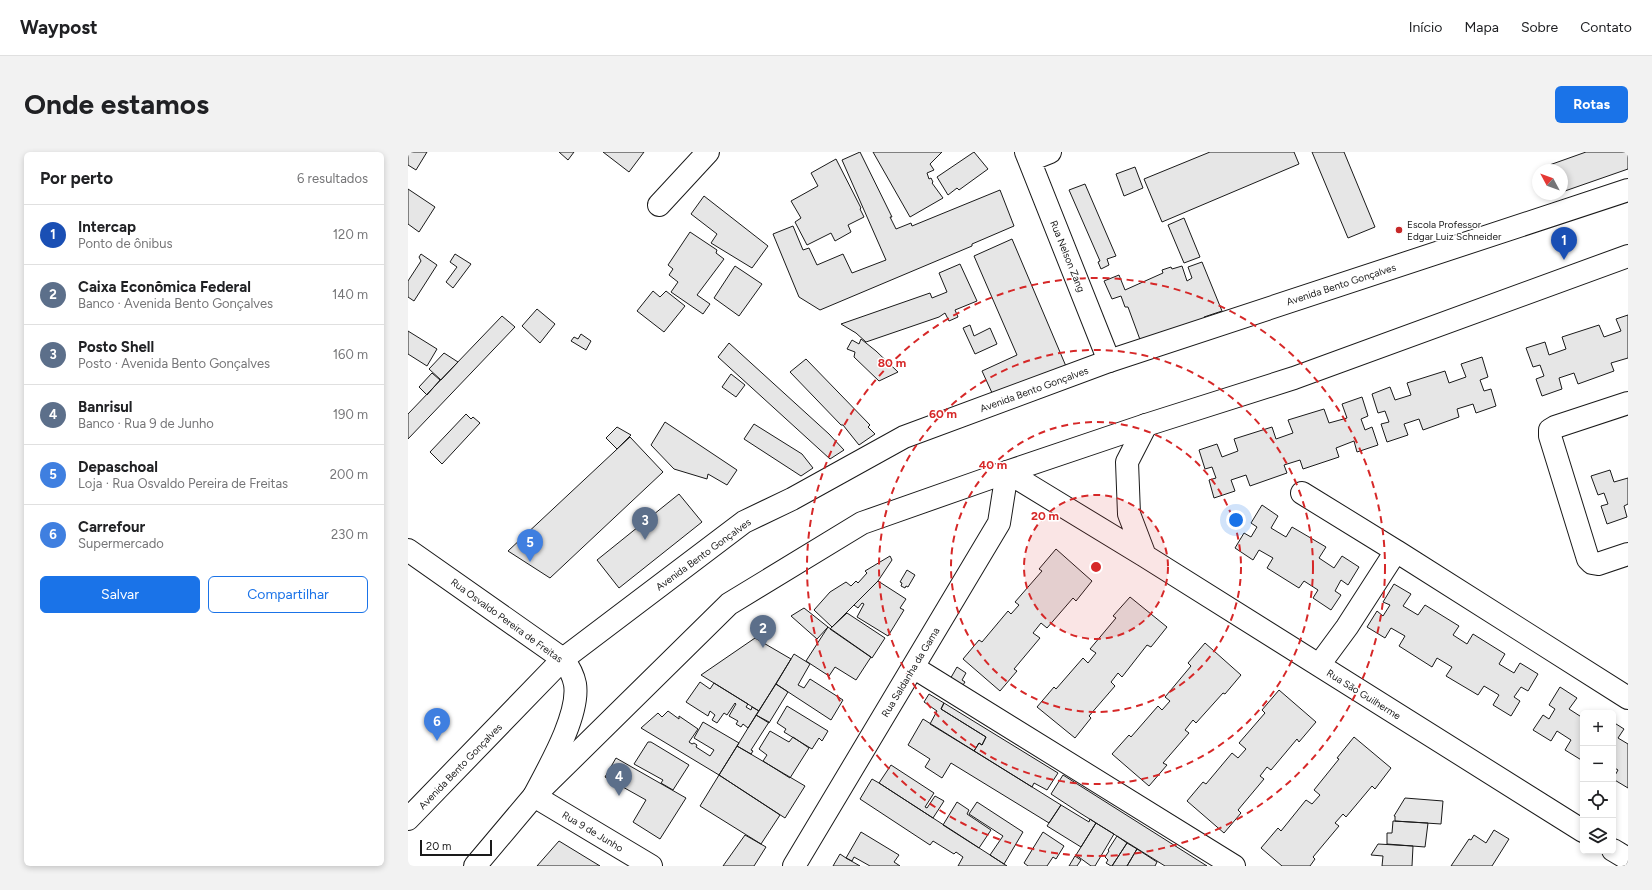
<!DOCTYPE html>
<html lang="pt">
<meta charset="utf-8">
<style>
body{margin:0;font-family:Figtree,sans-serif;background:#f2f2f2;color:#202124}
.controls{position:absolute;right:12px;bottom:12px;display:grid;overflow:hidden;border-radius:6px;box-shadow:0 2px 6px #0003}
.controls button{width:36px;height:36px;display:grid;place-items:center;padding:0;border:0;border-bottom:1px solid #e0e0e0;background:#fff;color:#202124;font:20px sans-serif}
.compass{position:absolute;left:1124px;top:12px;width:36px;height:36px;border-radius:50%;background:#fff;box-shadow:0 2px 6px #0003;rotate:311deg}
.scale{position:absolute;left:12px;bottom:10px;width:72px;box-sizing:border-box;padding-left:4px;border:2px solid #1a1a1a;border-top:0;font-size:11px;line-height:14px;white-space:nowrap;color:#1a1a1a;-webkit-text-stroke:3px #fff;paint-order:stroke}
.you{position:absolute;left:828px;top:368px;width:14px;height:14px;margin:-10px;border:3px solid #fff;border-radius:50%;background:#1a73e8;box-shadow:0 0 0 6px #1a73e833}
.badge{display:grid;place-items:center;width:26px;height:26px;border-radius:50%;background:#1a73e8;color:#fff;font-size:13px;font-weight:700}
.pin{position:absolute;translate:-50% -33px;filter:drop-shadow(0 1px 2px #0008)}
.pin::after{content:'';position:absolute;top:21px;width:14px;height:12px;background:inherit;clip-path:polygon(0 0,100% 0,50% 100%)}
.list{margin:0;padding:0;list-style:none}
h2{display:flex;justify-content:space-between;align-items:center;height:52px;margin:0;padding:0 16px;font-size:17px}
h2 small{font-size:13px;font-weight:400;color:#757577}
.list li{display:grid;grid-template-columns:26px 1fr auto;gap:12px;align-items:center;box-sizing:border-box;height:60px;padding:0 16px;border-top:1px solid #e0e0e0}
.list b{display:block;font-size:15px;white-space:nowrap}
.list p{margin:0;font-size:13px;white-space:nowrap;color:#757577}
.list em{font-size:13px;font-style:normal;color:#757577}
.actions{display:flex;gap:8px;padding:12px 16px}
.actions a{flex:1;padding:9px 0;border:1px solid #1a73e8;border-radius:6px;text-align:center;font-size:14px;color:#1a73e8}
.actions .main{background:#1a73e8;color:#fff}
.icon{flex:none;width:22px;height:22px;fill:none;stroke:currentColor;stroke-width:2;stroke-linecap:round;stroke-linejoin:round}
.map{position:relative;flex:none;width:1220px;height:714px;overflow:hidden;border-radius:6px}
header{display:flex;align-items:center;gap:24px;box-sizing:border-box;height:56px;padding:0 20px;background:#fff;border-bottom:1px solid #e0e0e0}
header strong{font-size:19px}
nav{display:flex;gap:22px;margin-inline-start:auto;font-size:14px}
.intro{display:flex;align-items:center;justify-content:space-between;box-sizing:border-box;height:96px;padding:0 24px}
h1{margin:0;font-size:28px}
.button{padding:10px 18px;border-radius:6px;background:#1a73e8;color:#fff;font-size:14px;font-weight:700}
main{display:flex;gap:24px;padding:0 24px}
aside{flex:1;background:#fff;border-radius:6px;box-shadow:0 2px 6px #0003}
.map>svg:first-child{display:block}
.building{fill:#e6e6e6;stroke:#1a1a1a}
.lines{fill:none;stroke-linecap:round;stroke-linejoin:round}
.minor-casing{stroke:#1a1a1a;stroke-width:24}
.major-casing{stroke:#1a1a1a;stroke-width:24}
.minor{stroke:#fff;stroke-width:22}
.major{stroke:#fff;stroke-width:22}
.ring{fill:none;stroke:#d62828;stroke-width:2;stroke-dasharray:7 5}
.poi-dot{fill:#c62828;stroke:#fff;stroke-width:1.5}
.labels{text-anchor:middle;stroke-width:3;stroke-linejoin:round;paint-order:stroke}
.poi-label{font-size:10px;fill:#1a1a1a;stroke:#fff;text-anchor:start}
.street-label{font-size:10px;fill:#1a1a1a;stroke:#fff}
.centre{fill:#d62828;stroke:#fff;stroke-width:2}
.ring-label{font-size:12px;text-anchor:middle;font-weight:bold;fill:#d62828;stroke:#fff;stroke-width:3;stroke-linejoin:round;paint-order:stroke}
</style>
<header>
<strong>Waypost</strong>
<nav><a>Início</a><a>Mapa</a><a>Sobre</a><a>Contato</a></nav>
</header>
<div class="intro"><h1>Onde estamos</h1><a class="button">Rotas</a></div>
<main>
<aside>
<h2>Por perto<small>6 resultados</small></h2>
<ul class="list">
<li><span class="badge" style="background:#1a4fb4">1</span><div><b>Intercap</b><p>Ponto de ônibus</p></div><em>120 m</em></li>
<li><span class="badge" style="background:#5c6f8a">2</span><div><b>Caixa Econômica Federal</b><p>Banco · Avenida Bento Gonçalves</p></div><em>140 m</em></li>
<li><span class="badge" style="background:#5c6f8a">3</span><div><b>Posto Shell</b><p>Posto · Avenida Bento Gonçalves</p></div><em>160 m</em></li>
<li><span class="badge" style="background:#5c6f8a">4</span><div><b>Banrisul</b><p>Banco · Rua 9 de Junho</p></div><em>190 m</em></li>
<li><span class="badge" style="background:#3f7fe0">5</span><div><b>Depaschoal</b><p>Loja · Rua Osvaldo Pereira de Freitas</p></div><em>200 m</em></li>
<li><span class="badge" style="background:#3f7fe0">6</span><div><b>Carrefour</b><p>Supermercado</p></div><em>230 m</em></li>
</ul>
<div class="actions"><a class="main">Salvar</a><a>Compartilhar</a></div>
</aside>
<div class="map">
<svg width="1220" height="714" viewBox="0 0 1220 714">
<rect width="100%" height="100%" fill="#fff"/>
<!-- building -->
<path class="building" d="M0 0H19L8 18 0 13Z
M151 0H166L160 8Z
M195 0H236L221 20Z
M452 0 484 65H482L488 77 503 71 504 74 592 38 606 74 564 92V94L412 158 391 145 365 82 385 74 395 98 401 96 409 113 435 102 444 121 478 108 434 8Z
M465 0H534L522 12 526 18 519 21 521 27 523 26 525 30 524 31 535 46 502 65Z
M566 0 580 17 551 38 549 36 540 43 529 25Z
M802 0H886L891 12 754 70 736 27Z
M904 0H936L967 75 940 86Z
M1178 0H1220V17L1154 40V18H1134L1133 16Z
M428 7 453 56 452 57 456 65 440 73 443 80 427 89 423 81 399 93 387 70 393 66 383 49 410 34 403 21Z
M727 15 735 36 716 44 708 22Z
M677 32 708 104 699 107 701 113 693 117 690 110 692 109 661 38Z
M0 37 27 55 11 80 0 72Z
M296 44 360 94 344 116 303 91 309 82 283 62Z
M776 66 792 105 776 111 760 73Z
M282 80 309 98 308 101 316 107 289 143 302 152 295 162 263 140 270 130 261 123 265 117 260 113Z
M604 87 660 219 585 243 574 219 609 203 566 104Z
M13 102 29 113 6 149 0 145V129L13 109 11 105Z
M47 102 63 112 45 136 38 130 49 115 42 110Z
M794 110 814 159 796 165 798 169 734 193 720 155H717L713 144 704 147 696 129 711 123 717 138 755 121 754 118 763 115 764 117 774 114 779 129 784 126 780 115Z
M552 112 569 149 547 158 550 165 541 169 537 161 531 165 458 190 448 181 433 172 522 141 524 146 539 140 531 121Z
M327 114 354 132 331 164 306 146Z
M245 139 252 145 258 139 277 154 256 180 229 159Z
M129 157 147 172 132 191 114 174Z
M1220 163V206L1203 211 1206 219 1170 232 1166 221 1151 226 1154 237 1134 244 1128 227 1136 224 1132 213 1125 215 1118 196 1137 190 1141 203 1158 197 1154 185 1191 173 1196 185 1213 179 1208 167Z
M94 164 107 175 0 287V262Z
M562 173 566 184 582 176 589 192 567 202 555 176Z
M0 179 29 197 19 214 0 202Z
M173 182 183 189 178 198 163 189 166 185 170 187Z
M453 187 468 199 490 220 471 229 446 205 447 200 439 197 444 188 451 192Z
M321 191 421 282 436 298 422 307 310 205Z
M36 201 50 210 33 228 21 217Z
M1074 205 1080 225 1072 228 1076 239 1083 237 1088 254 1068 261 1065 252 1049 257 1051 265 1015 278 1011 267 996 272 1000 283 979 290 973 272 981 270 977 259 970 261 964 242 982 235 987 248 1003 243 999 231 1037 219 1041 231 1058 225 1053 212Z
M398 207 462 273 460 275 467 282 451 293 435 273H433L382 220Z
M24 221 32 228 19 243 11 235Z
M323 222 337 233 328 245 314 235Z
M954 245 960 264 953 267 957 278 964 275 970 293 949 300 946 289 928 296 931 305 895 317 892 308 876 313 879 321 842 334 838 323 823 328 827 339 806 346 801 328 808 326 804 315 797 317 791 298 809 292 814 305 830 299 826 287 864 275 868 287 885 281 880 268 916 257 921 271 939 266 934 252Z
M58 262 63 267 65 265 72 271 34 312 22 300Z
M257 270 329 318 319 333 300 322 299 327 266 317 243 293Z
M346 272 394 302 405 316 393 324 336 287Z
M209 275 223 283 209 297 198 286Z
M222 285 255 320 142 426 100 399Z
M1202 318 1206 330 1220 326V352L1216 354 1219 365 1199 372 1193 354 1200 352 1196 341 1190 343 1183 324Z
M271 342 294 370 211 436 189 408Z
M854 353 870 364 863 376 878 385 884 375 918 395 911 406 926 416 934 404 951 415 940 433 933 428 927 439 933 443 923 458 905 446 910 438 896 429 891 436 859 416 865 406 851 398 845 408 827 396 836 381 843 385 849 375 843 371Z
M648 397 684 429 668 449 665 446 639 476 633 471 625 481 632 486 606 517 609 519 592 539 555 507 571 488 574 490 600 459 603 462 611 453 607 450 634 419 631 417Z
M482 404 484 408 470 429 424 475 406 458 422 440 438 430 443 434 448 429 450 431 459 421 457 419Z
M499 418 507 423 500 435 498 434 497 436 493 434 494 431 492 430Z
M470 429 498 447 492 456 496 458 480 484 449 465 456 452 454 451 450 456 446 453Z
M986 432 1003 442 995 454 1010 463 1017 453 1051 474 1045 483 1059 492 1065 482 1097 502 1091 512 1106 521 1112 511 1130 522 1120 539 1113 535 1106 545 1112 549 1103 564 1085 553 1091 543 1076 534 1070 543 1038 524 1044 515 1029 506 1024 515 991 494 997 484 983 476 977 486 959 475 969 459 975 464 982 453 975 450Z
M722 445 759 475 743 495 739 493 714 525 710 521 703 530 707 534 681 564 683 566 667 586 629 555 646 535 648 537 675 506 680 511 688 501 682 497 708 466 705 464Z
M396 456 420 475 409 487 383 464Z
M439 461 477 486 464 506 422 477Z
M420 475 463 505 448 528 427 515 421 524 398 509Z
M347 486 383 507 351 559 293 523Z
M797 491 833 523 817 542 815 541 788 571 785 568 777 578 781 581 755 611 759 613 741 634 704 602 721 583 723 585 750 554 754 558 762 549 757 545 783 514 780 511Z
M386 502 402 512 390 533 396 536 402 527 435 548 423 568 368 532Z
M549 515 558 521 554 528 557 530 553 536 541 529Z
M292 530 302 537 306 531 340 552 338 555 343 558 344 555 351 559 340 576 335 572 333 575 328 572 330 569 321 564 328 552 327 551 319 563 316 561 309 571 304 568 307 563 302 559 300 564 278 550Z
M368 532 380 540 361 571 348 563Z
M1152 535 1169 546 1161 557 1175 566V609L1157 598 1163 588 1149 579 1143 589 1125 578 1135 563 1141 567 1147 557 1141 553Z
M871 538 908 570 891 590 889 587 863 618 859 615 852 624 856 627 830 658 833 661 816 681 779 649 795 630 798 632 824 601 830 606 838 597 831 591 857 561 854 558Z
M521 542 536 551 533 557 578 585 574 593 571 591 566 599 522 572 529 559 516 550Z
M536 551 650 621 639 638 626 631 624 635 566 599 571 591 574 593 578 585 533 557Z
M379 554 420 579 414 589 411 586 404 597 376 580 378 577 369 571Z
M260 559 271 567V564L290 577 281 590 284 592 286 591 289 593 288 595 302 604 306 598 286 586 295 570 331 591 311 623 233 576 250 561 254 565Z
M348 563 361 570 343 598 345 599 343 602 329 594Z
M515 567 653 653 641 671 543 611 534 626 517 615 522 607 500 593Z
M1205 570 1216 577 1210 586 1220 592V636L1205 627 1210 618 1205 615Z
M362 579 381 590 385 585 401 596 382 626 355 609 359 603 351 597Z
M946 585 983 616 967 637 964 634 938 665 935 662 927 671 931 674 905 705 907 707 902 714H874L853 696 870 676 873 679 898 648 904 652 912 643 906 638 931 607 929 606Z
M240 590H243L281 613 265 638 253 631 255 628 226 612Z
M329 594 397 634 377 666 311 623Z
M208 606 278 646 252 687 225 670 238 648 197 625Z
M483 613 526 641 517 655 519 656 527 644 536 649 525 666 471 631Z
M311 623 372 663 353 692 292 654Z
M655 623 799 714H757L672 661 643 642Z
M464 627 471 631 599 714H550L555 705 548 700 546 702 525 689 522 693 452 647Z
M997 646 1035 649 1033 672 987 669V664H986Z
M549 650 561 658 559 662 583 678 571 696 535 673Z
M569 650 615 680 596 712 582 703 595 684 561 662Z
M653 653 681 670 682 667 688 671 673 695 639 674Z
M985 669 1020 671 1017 695 979 692V681H984Z
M688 671 706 682 687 714H683L668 703Z
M1086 678 1101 687 1084 714H1043L1061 687 1063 688 1066 683 1078 691Z
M453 680 491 703 486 710 492 714H462L446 705 444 709 438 706Z
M635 680 656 694 648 707 645 705 639 714H620L616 711Z
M337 683 358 695 346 714H315Z
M709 684 719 691 704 714H703L698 711 700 708 697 705 701 699 700 698Z
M151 689 192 714H129Z
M719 691 729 697 719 714H704Z
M970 692 1005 694 1004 714H974L975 704 963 703Z
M729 697 749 710 747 714H719Z
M432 702 438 706 452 714H425Z
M667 704 673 708 669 714H661Z"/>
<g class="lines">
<defs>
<path id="minor" d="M618 0 701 209
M622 8 642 0
M251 53 300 0
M1220 251 1147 275 1142 278V284L1180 407 1184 411 1190 412 1220 402
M894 341 988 399 939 475 911 513
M0 398 155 507C161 515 165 522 167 532 172 563 140 617 126 644L243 714
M988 399 1220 546
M737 404 721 362 719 310 738 273
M505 515 826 714
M1205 698 1220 707
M386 714 591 371 599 320 737 404 1175 679"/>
<path id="major" d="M0 667 155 507 336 370 384 347 496 285 701 209 1220 38
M67 714 126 644 321 452 454 371 599 320 738 273 886 226 1220 104"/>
</defs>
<!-- minor casing -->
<use href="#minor" class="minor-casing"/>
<!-- major casing -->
<use href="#major" class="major-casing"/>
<!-- minor -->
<use href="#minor" class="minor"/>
<!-- major -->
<use href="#major" class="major"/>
</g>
<!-- distance rings -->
<circle cx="688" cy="415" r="72" fill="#d62828" fill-opacity=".12"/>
<g class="ring">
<circle cx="688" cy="415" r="72"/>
<circle cx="688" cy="415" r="145"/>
<circle cx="688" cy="415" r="217"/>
<circle cx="688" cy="415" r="289"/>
</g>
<!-- markers -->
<circle class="poi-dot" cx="991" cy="78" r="4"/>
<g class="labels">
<!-- poi labels -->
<g class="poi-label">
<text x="999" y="76">Escola Professor<tspan x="999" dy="12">Edgar Luiz Schneider</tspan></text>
</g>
<!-- street labels -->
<g class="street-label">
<text transform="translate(660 104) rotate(68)" y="4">Rua Nelson Zang</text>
<text transform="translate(933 132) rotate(-18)" y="4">Avenida Bento Gonçalves</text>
<text transform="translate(626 237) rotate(-20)" y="4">Avenida Bento Gonçalves</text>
<text transform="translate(295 402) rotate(-36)" y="4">Avenida Bento Gonçalves</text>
<text transform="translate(99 468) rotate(36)" y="4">Rua Osvaldo Pereira de Freitas</text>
<text transform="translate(502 520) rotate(-59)" y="4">Rua Saldanha da Gama</text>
<text transform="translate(956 542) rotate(32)" y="4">Rua São Guilherme</text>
<text transform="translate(52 614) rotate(-46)" y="4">Avenida Bento Gonçalves</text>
<text transform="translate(185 679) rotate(31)" y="4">Rua 9 de Junho</text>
</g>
</g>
<circle cx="688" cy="415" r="6" class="centre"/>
<g class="ring-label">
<text x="484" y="215">80 m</text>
<text x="535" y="266">60 m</text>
<text x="585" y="317">40 m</text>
<text x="637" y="368">20 m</text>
</g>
</svg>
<div class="controls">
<button>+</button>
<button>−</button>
<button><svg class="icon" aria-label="locate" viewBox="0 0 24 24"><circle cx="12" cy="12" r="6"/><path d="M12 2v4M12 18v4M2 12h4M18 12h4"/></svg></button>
<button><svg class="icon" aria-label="layers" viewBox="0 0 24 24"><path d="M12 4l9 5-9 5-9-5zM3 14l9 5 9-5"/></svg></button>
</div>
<svg class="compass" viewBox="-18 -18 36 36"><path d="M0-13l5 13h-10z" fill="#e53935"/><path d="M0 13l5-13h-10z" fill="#757577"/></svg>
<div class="scale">20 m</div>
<div class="you"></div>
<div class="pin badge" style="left:1156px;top:108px;background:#1a4fb4">1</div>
<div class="pin badge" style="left:355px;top:496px;background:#5c6f8a">2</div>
<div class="pin badge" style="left:237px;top:388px;background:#5c6f8a">3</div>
<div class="pin badge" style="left:211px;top:644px;background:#5c6f8a">4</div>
<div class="pin badge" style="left:122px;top:410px;background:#3f7fe0">5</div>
<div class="pin badge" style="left:29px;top:589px;background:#3f7fe0">6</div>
</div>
</main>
